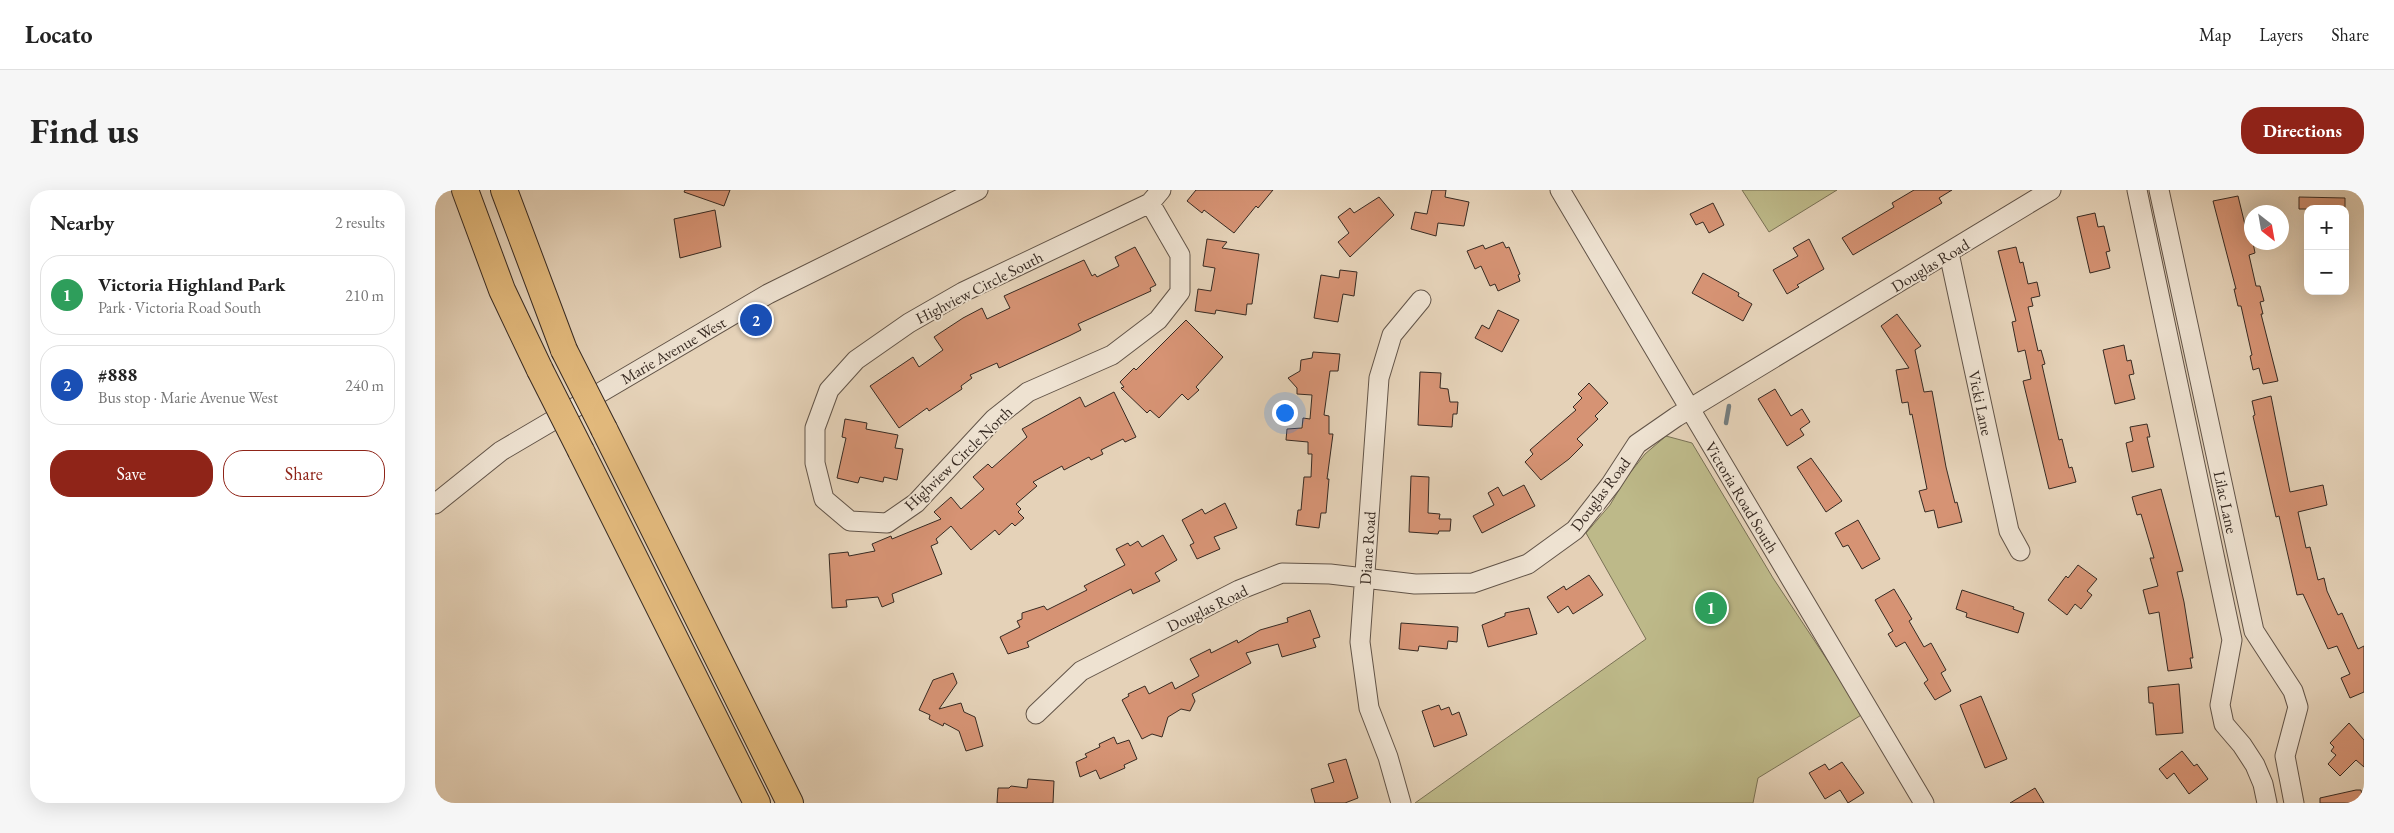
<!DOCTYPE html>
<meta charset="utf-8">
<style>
body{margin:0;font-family:"EB Garamond",serif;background:#f6f6f6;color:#222}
.controls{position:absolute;right:15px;top:15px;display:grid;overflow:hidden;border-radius:10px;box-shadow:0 5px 20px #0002}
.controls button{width:45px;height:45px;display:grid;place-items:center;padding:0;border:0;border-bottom:1px solid #e0e0e0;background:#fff;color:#222;font:25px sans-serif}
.compass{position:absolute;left:1809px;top:15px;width:45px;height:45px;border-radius:50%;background:#fff;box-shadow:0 5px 20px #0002;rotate:149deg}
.you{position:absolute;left:849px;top:222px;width:18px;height:18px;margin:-12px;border:4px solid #fff;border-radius:50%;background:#1a73e8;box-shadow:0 0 0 8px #1a73e833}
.badge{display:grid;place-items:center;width:32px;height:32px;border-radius:50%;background:#8f2418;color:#fff;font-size:16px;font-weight:700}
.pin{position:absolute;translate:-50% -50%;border:2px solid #fff;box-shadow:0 1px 5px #0006}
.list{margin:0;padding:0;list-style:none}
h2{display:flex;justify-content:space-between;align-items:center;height:65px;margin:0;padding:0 20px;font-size:21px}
h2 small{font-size:16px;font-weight:400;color:#767676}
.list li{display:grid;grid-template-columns:32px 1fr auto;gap:15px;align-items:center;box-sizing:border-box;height:80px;margin:0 10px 10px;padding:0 10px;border:1px solid #e0e0e0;border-radius:20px}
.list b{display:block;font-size:19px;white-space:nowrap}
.list p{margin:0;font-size:16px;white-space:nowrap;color:#767676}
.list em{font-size:16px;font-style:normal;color:#767676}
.actions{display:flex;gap:10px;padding:15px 20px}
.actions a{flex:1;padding:11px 0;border:1px solid #8f2418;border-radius:20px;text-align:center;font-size:18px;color:#8f2418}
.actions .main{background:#8f2418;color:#fff}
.map{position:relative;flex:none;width:1929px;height:613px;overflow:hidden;border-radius:20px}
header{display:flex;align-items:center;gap:30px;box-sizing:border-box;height:70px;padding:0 25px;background:#fff;border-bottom:1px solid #e0e0e0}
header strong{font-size:24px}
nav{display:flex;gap:28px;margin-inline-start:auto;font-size:18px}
.intro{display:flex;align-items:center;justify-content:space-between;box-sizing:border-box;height:120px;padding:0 30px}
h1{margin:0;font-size:35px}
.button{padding:12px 22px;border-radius:20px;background:#8f2418;color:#fff;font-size:18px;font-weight:700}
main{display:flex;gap:30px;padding:0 30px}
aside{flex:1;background:#fff;border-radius:20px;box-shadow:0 5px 20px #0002}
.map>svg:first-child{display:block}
.green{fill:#bdb989;stroke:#7a7256}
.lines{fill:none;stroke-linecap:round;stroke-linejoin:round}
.stream{stroke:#747d7e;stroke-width:4.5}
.building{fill:#d69374;stroke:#372a22}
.minor-casing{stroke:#625448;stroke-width:21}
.highway-casing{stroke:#372a22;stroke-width:28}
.minor{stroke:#eee2d1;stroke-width:19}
.highway{stroke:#e2b97c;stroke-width:26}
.highway-bridge-casing{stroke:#372a22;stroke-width:28;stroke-linecap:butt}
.highway-bridge{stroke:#e2b97c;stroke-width:26}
.labels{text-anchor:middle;stroke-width:4;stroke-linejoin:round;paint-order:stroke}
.street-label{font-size:16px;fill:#372a22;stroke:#eee2d1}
</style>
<header>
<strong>Locato</strong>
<nav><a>Map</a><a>Layers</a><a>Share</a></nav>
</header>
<div class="intro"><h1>Find us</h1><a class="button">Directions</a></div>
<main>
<aside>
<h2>Nearby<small>2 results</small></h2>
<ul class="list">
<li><span class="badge" style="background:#2e9e5b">1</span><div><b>Victoria Highland Park</b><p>Park · Victoria Road South</p></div><em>210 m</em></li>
<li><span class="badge" style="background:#1a4fb4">2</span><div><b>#888</b><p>Bus stop · Marie Avenue West</p></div><em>240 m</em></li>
</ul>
<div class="actions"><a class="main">Save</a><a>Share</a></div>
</aside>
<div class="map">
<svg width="1929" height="613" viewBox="0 0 1929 613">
<rect width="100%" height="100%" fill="#e5d2b8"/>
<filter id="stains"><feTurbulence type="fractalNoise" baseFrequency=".004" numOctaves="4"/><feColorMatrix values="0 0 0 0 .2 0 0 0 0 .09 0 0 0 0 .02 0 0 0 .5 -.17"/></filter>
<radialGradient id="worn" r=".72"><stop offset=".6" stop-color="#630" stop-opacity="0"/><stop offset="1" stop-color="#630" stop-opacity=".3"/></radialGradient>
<!-- green -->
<path class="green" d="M1307 0H1402L1334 42Z
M1231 246 1257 253 1338 388 1428 524 1323 588 1318 613H980L1211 449 1151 343 1175 315 1191 288 1210 264Z"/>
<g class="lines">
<!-- stream -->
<path class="stream" d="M1291 233 1294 216"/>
</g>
<!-- building -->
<path class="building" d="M250 0H295L289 16 249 2Z
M761 0H838L823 18 821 16 799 43 769 20 767 23 752 11Z
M997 0H1011L1010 7 1034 12 1029 36 1003 33 1001 46 976 39 980 22 992 24Z
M1479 0H1517L1504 8 1507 13 1418 65 1407 48 1459 17 1457 13Z
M1803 6 1812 43 1816 42 1820 63 1814 65 1821 96H1825L1829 111 1825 112 1828 124H1826L1843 191 1828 194 1824 178 1818 180 1815 166 1817 165 1806 116H1803L1799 99H1801L1778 11Z
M944 7 959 25 915 67 903 52 914 43 903 27 915 18 919 23Z
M1864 7 1910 8V19H1864Z
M1278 13 1289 35 1274 43 1268 32 1261 35 1255 24Z
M280 20 286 57 245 68 239 29Z
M1660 23 1663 37 1669 36 1675 61 1671 62 1675 78 1655 83 1642 27Z
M772 49 792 52 787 58 824 64 817 114H812L811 125 781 120 780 124 760 121 763 99 776 101 780 78 768 76Z
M1374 49 1389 79 1362 95 1364 97 1352 104 1338 80 1363 66 1358 58Z
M1068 52 1071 58 1074 57 1085 84 1083 85 1085 91 1063 101 1060 94 1055 96 1046 76 1040 79 1032 61 1048 55 1050 59Z
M700 57 721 95 715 98 716 101 643 134 646 140 634 146 564 178 562 173 535 185 537 188 526 196 527 199 494 221 492 218 464 238 435 196 478 167 484 177 508 160 499 147 528 128 547 118 552 129 575 118 569 106 649 70 657 86 660 84 662 87 684 76 680 67Z
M1581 57 1585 73 1588 72 1593 94 1602 92 1605 106 1596 108 1598 116 1593 117 1603 161 1606 160 1610 174 1607 175 1624 250 1627 249 1634 278 1637 277 1641 292 1614 299 1588 191 1596 189 1590 160 1583 162 1577 132 1581 131 1563 61Z
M905 80 922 82 919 106 908 104 903 132 879 128 886 85 904 88Z
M1268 83 1304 103 1303 106 1317 114 1308 131 1257 103Z
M1063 120 1084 130 1067 162 1040 148 1047 135 1054 139Z
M1462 124 1486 156 1480 160 1489 202 1497 201 1511 277 1520 313 1522 312 1527 332 1503 338 1499 320 1490 322 1484 301 1492 299 1477 224 1475 225 1473 212 1467 213 1461 180 1474 178 1446 136Z
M751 130 788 167 761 197 764 200 753 210 747 204 724 228 715 220 712 223 686 198 689 197 685 192 699 178 701 180Z
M1689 155 1692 171 1696 170 1699 184 1694 185 1700 209 1680 214 1668 160Z
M878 162 905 164 903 181H895L889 225 894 226V244H898L892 289H894L891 323H886L884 338 861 335 863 320H866L869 287H876L877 264H873V252L851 250 852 239 867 238 868 228 875 229 877 205 862 204V198L853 188 865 181 866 170 877 168Z
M985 182 1006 183 1005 198 1013 199 1015 212H1023L1022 224H1018L1017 237 983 235Z
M1154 193 1173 213 1160 226 1163 229 1142 249 1148 255 1134 269 1106 290 1090 272 1098 264 1095 260 1141 220 1138 217 1147 208 1143 204Z
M1340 199 1356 226 1367 219 1375 232 1365 239 1369 245 1352 256 1323 209Z
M679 202 701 247 690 252 688 249 666 260 668 264 656 270 654 267 629 280 627 276 598 292 602 296 581 314 586 319 583 322 589 328 580 336 577 333 564 345 560 340 536 360 516 336 501 349 503 353 496 356 507 384 457 404 459 412 447 417 443 407 411 410 412 417 397 418 394 364 413 362 414 366 440 361 437 354 456 346 457 349 506 329 499 322 516 307 526 319 549 299 538 287 553 274 557 278 592 247 587 239 645 207 650 217Z
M1836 206 1855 302 1888 295 1892 315 1863 322 1871 358 1875 357 1883 390 1889 388 1892 401 1903 425 1907 423 1923 459 1929 456V502L1915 508 1906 488 1915 484 1902 456 1893 459 1868 404 1862 405 1844 326 1841 327 1818 226 1820 225 1817 211Z
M410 229 432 233 431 239 463 245 460 258 468 259 462 290 449 287 448 292 425 287 423 293 402 288 411 248 407 247Z
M1712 234 1715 247H1712L1719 277 1697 282 1691 253 1698 251 1695 237Z
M1376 268 1407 311 1391 322 1362 277Z
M976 286 994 287 993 323 1005 324 1004 329H1016L1015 341H1004L1003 344 974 342Z
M1089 295 1100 316 1047 343 1038 326 1059 315 1053 303 1063 297 1068 306Z
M1726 299 1748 381 1742 382 1749 412 1758 468H1755L1757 478 1733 481 1724 422 1714 424 1708 400 1723 396 1715 368H1719L1706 324 1702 325 1697 307Z
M790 313 802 338 779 347 785 359 762 369 755 355 759 353 747 330 767 319 770 324Z
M1423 330 1445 369 1427 379 1413 355 1408 357 1400 343Z
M728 345 742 370 720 383 725 391 698 404 696 399 592 452 594 457 573 464 565 447 585 437 582 431 587 429V423L609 416 612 420 652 400 649 396 690 375 681 359 693 353 695 356 703 351 707 357Z
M1643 375 1662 389 1652 401 1657 405 1646 419 1640 414 1632 425 1613 410 1631 386 1633 388Z
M1154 385 1168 405 1138 424 1133 416 1123 423 1112 407 1129 396 1131 400Z
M1459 399 1477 429 1474 431 1489 457 1496 453 1511 480 1506 483 1516 501 1500 510 1489 493 1493 490 1470 452 1461 457 1453 444 1458 441 1440 410Z
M1527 400 1579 417 1578 419 1589 423 1583 443 1531 427 1532 423 1521 419Z
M1094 418 1102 444 1053 457 1047 435 1070 426V423Z
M875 420 885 447 878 449 881 457 847 467 843 454 811 463 816 473 757 504 760 511 755 521 746 519 733 527 727 547 717 544 707 549 687 510 694 506 693 504 710 496 714 504 737 492 740 499 764 486 755 469 775 459 776 463 802 450 803 453 825 440 853 432 852 428Z
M966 433 1023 437 1022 452 1013 451 1012 459 984 456 983 461 964 459Z
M518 483 522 493 504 519 526 513 529 522 540 527 548 556 531 561 524 541 509 533 508 536 494 529 495 525 484 520 498 490Z
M1744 494 1748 543 1721 545 1718 513H1714L1713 497Z
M1546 506 1572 569 1550 578 1525 515Z
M1004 515 1006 520 1014 517 1017 525 1024 522 1032 545 999 557 987 521Z
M1914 533 1929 550V577L1921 570 1905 586 1893 574 1901 565 1896 561 1899 557 1895 553Z
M679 547 682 554 694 550 702 569 689 575 690 578 665 589 661 580 645 587 641 572 652 567 650 564 665 557 664 554Z
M1747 561 1759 576 1762 574 1773 589 1754 604 1739 583 1732 589 1724 579Z
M911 569 923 608 910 613H880L876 599 899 592 893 574Z
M1407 572 1429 603 1413 613 1405 600 1390 609 1374 583 1390 574 1394 580Z
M593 589 619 591 618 613H562L563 598H574L576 596 592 598Z
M1600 598 1609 613H1575Z
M1921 600H1926L1929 613H1885V608Z"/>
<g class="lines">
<defs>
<path id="minor" d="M1125 0 1489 613
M1702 0 1797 450 1785 515 1789 534 1807 555 1820 575 1828 594 1832 613
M1724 0 1819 441 1858 501 1863 517 1850 566 1859 613
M715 13 745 65V102L723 130 677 165 593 202 559 229 481 313 452 333 415 331 389 309 380 273V238L394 200 421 170 474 133 528 102 715 13 726 0
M1514 63 1574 341 1585 361
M0 314 66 261 333 104 543 0
M601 524 646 481 804 400 847 383 895 384 980 394 1038 393 1093 374 1140 340 1176 294 1202 254 1241 227 1616 0
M966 613 953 567 934 518 925 452 944 188 957 145 986 110"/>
<path id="highway" d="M30 0 67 100 105 180
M69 0 129 160
M169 239 355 613
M146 261 322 613"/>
</defs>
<!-- minor casing -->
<use href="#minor" class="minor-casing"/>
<!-- highway casing -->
<use href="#highway" class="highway-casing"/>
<!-- minor -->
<use href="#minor" class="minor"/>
<!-- highway -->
<use href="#highway" class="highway"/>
<defs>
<path id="highway-bridge" d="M129 160 169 239
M105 180 146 261"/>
</defs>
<!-- highway-bridge casing -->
<use href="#highway-bridge" class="highway-bridge-casing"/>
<!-- highway-bridge -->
<use href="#highway-bridge" class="highway-bridge"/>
</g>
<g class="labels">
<!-- street labels -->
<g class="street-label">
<text transform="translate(1495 75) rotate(-31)" y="6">Douglas Road</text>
<text transform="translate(544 97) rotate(-27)" y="6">Highview Circle South</text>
<text transform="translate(238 160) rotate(-30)" y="6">Marie Avenue West</text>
<text transform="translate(1546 213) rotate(78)" y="6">Vicki Lane</text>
<text transform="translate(523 268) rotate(-44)" y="6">Highview Circle North</text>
<text transform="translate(1165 304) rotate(-53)" y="6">Douglas Road</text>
<text transform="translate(1307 307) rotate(59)" y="6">Victoria Road South</text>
<text transform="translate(1791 312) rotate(78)" y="6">Lilac Lane</text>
<text transform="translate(932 358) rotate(-86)" y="6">Diane Road</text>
<text transform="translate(772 418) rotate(-26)" y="6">Douglas Road</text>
</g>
</g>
<rect width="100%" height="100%" filter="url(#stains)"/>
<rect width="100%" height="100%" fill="url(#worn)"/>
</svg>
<div class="controls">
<button>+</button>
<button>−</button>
</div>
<svg class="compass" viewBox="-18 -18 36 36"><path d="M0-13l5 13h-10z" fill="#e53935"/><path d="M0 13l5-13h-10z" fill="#767676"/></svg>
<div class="you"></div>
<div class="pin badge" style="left:1276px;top:418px;background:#2e9e5b">1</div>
<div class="pin badge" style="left:321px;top:130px;background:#1a4fb4">2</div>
</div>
</main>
